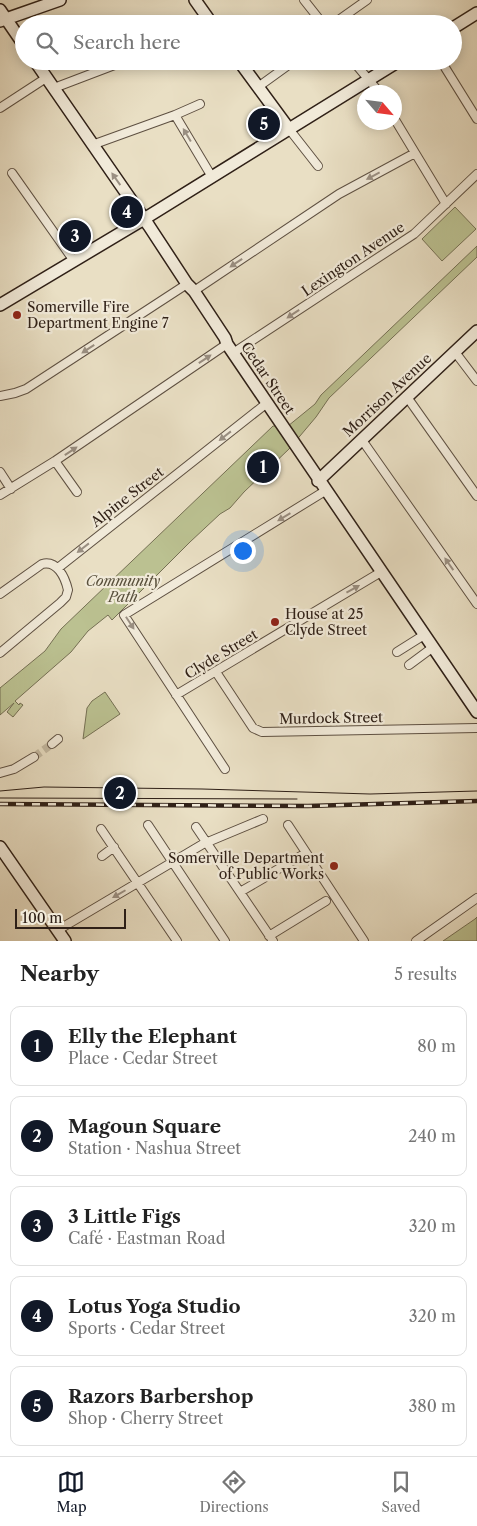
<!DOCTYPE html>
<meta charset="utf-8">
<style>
body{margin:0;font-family:"Libre Caslon Text",serif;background:#f2f2f2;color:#222}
.compass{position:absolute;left:357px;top:85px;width:45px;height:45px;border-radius:50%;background:#fff;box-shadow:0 2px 12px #0003;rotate:118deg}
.scale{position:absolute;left:15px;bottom:12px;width:111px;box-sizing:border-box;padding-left:5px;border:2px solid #2f2017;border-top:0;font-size:14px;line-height:18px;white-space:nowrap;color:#2f2017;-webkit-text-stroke:4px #f1ead9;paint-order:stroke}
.you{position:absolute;left:242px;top:550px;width:18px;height:18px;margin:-12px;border:4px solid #fff;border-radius:50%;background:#1a73e8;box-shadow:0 0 0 8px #1a73e833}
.badge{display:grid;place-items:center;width:32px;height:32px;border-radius:50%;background:#111827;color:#fff;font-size:16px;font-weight:700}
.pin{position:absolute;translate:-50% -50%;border:2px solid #fff;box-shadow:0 1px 5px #0006}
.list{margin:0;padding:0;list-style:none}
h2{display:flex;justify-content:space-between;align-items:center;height:65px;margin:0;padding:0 20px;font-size:21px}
h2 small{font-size:16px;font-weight:400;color:#767676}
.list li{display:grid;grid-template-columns:32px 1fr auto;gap:15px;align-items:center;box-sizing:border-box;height:80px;margin:0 10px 10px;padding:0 10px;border:1px solid #e0e0e0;border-radius:10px}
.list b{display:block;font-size:19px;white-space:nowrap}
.list p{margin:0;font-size:16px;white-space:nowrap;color:#767676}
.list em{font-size:16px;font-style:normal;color:#767676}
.icon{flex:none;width:28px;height:28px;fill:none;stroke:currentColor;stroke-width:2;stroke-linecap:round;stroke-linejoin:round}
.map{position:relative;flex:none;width:477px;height:941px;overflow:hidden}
.search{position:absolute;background:#fff;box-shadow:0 2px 12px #0003;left:15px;right:15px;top:15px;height:55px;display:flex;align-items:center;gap:12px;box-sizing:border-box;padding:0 18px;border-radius:28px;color:#767676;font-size:19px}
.sheet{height:515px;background:#fff}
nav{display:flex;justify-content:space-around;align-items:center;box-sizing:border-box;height:70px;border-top:1px solid #e0e0e0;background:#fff;font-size:14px;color:#767676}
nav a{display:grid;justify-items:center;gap:2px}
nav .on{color:#111827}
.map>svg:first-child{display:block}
.green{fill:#bbc191;stroke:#757054}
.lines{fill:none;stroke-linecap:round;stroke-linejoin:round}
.street-tunnel{stroke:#c4b9a1;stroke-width:8;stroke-dasharray:8 4;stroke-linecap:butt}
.street-casing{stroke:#5e5042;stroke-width:10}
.secondary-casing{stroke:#2f2017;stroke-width:14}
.street{stroke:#f1ead9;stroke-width:8}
.secondary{stroke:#f1ead9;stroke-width:11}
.tram{stroke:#2f2017;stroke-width:1}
.rail-casing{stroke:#2f2017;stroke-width:4.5}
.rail{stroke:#f1ead9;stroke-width:2.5;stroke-dasharray:8;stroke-linecap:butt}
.oneway{fill:#9a8f82}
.poi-dot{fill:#8f2418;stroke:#f1ead9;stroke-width:2}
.labels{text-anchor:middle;stroke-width:4.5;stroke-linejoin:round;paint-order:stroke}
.street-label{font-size:14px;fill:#2f2017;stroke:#f1ead9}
.poi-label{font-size:14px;fill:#2f2017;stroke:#f1ead9;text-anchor:start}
.park-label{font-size:14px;font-style:italic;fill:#59503c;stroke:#f1ead9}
</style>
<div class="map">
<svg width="477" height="941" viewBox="0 0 477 941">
<rect width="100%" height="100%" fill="#e9dfc4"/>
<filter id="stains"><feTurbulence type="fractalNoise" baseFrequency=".004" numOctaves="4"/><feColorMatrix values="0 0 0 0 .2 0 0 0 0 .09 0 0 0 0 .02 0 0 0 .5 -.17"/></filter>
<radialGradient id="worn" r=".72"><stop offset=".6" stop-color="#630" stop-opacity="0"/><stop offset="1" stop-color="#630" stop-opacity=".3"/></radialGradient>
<!-- green -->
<path class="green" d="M455 207 476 229 442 261 422 239Z
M477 246V257L329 398 316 417 289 449 244 492 230 508 220 514 190 542 112 620 108 615 88 631 71 652 15 701 19 705 20 703 23 705 13 717 7 712 14 703 0 715V688L45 651 61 629 273 426H288L315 404 321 395Z
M105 692 120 714 83 739 87 708 92 701Z
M477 917V941H443L475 919Z"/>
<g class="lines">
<!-- street-tunnel -->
<path class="street-tunnel" d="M34 757 52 744"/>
<defs>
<path id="street" d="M304 0 323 24
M195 24 206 16
M333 24 367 0
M353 61 379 92
M441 61 477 119
M258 87 294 61
M54 88 125 61
M0 108 46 78
M175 115 200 104
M394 118 446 204
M289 129 318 166
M92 145 175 115 212 177
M12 173 74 261
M194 291 339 194 415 153
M455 352 477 381
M233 353 414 234 477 174
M0 396 15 393 26 389 187 284
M407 397 477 496
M362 440 477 604
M55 461 77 492
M0 472 11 489
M0 495 55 461 227 344
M58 568 267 403
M0 594 42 564C57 560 65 577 68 590L66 597 60 603 0 653
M397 652 424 635
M409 665 432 648
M216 672 253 728 262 732 477 728
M176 695 381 572
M52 744 58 739
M225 769 124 615 325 491
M0 773 14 769 34 757
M148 825 225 941
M288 825 364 941
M196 827 273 941
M101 829 177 941
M102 856 114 847
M268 875 306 853
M240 892 264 878
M58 930 203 844 263 819
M269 936 326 901
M416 941 477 898"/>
<path id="secondary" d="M195 0 212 24
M0 10 24 45
M0 21 60 0
M453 28 477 13
M35 61 149 226 187 284 194 291 225 338 227 344 477 712
M239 61 289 129
M0 305 144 219 399 61
M318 481 477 331
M0 847 65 941"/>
</defs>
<!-- street casing -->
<use href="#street" class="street-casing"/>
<!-- secondary casing -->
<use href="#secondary" class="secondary-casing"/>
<!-- street -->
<use href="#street" class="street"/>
<!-- secondary -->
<use href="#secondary" class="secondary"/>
<!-- tram -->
<path class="tram" d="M0 791 44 787 202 789 370 794 477 791
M0 798 297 799"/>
<defs>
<path id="rail" d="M0 804 308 806 477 801"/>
</defs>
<!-- rail casing -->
<use href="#rail" class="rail-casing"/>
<!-- rail -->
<use href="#rail" class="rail"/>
</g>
<!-- one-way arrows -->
<defs><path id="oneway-solid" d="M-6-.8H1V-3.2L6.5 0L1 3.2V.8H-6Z" transform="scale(1.25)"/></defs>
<g class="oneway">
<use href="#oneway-solid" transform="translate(187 135) rotate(-121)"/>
<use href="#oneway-solid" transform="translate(373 176) rotate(152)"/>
<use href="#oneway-solid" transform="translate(116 179) rotate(-125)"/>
<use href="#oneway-solid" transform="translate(236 263) rotate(146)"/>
<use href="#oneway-solid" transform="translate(293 314) rotate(146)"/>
<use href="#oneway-solid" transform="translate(88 349) rotate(147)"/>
<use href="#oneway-solid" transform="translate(205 359) rotate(-34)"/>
<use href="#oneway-solid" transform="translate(225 436) rotate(142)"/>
<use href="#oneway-solid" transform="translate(71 451) rotate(-34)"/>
<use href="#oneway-solid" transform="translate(284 517) rotate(149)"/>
<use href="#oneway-solid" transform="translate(83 548) rotate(142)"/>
<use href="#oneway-solid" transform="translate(449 564) rotate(-125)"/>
<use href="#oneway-solid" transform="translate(353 589) rotate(-29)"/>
<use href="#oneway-solid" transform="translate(130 623) rotate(57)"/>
<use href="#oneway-solid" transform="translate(119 894) rotate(150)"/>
</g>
<!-- markers -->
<g class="poi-dot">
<circle cx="17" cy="315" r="5"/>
<circle cx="275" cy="622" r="5"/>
<circle cx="334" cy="866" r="5"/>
</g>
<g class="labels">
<!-- street labels -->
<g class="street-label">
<text transform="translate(353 259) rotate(-34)" y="5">Lexington Avenue</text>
<text transform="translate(268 378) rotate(56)" y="5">Cedar Street</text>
<text transform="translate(387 395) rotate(-43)" y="5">Morrison Avenue</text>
<text transform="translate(127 497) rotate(-38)" y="5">Alpine Street</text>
<text transform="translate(221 654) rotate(-31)" y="5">Clyde Street</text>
<text transform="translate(331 718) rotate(-1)" y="5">Murdock Street</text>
</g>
<!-- poi labels -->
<g class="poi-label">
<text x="27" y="312">Somerville Fire<tspan x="27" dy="16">Department Engine 7</tspan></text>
<text x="285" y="619">House at 25<tspan x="285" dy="16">Clyde Street</tspan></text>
<text x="324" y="863" text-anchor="end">Somerville Department<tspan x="324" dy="16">of Public Works</tspan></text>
</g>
<!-- park labels -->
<g class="park-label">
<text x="123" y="586">Community<tspan x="123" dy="16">Path</tspan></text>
</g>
</g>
<rect width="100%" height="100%" filter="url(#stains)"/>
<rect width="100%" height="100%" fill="url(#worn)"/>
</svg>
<svg class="compass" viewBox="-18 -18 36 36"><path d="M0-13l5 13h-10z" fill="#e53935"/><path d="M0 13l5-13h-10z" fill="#767676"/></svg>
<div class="scale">100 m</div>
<div class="you"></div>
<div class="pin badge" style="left:263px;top:467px">1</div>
<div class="pin badge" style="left:120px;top:793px">2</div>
<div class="pin badge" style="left:75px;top:236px">3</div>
<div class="pin badge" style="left:127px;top:212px">4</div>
<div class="pin badge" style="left:264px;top:124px">5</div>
<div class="search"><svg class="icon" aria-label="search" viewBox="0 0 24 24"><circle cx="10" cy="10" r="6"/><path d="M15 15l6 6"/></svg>Search here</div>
</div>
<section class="sheet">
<h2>Nearby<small>5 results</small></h2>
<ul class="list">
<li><span class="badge">1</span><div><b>Elly the Elephant</b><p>Place · Cedar Street</p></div><em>80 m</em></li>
<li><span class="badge">2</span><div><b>Magoun Square</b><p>Station · Nashua Street</p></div><em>240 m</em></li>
<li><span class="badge">3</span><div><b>3 Little Figs</b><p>Café · Eastman Road</p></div><em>320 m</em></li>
<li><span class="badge">4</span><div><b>Lotus Yoga Studio</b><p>Sports · Cedar Street</p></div><em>320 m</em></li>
<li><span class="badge">5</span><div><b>Razors Barbershop</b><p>Shop · Cherry Street</p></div><em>380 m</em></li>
</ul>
</section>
<nav>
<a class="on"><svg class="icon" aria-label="map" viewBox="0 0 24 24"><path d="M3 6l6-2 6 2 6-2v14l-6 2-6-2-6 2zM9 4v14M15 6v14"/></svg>Map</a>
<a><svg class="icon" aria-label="directions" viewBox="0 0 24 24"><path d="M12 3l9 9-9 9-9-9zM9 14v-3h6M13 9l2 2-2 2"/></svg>Directions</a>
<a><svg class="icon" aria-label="saved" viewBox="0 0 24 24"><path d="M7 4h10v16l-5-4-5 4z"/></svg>Saved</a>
</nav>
